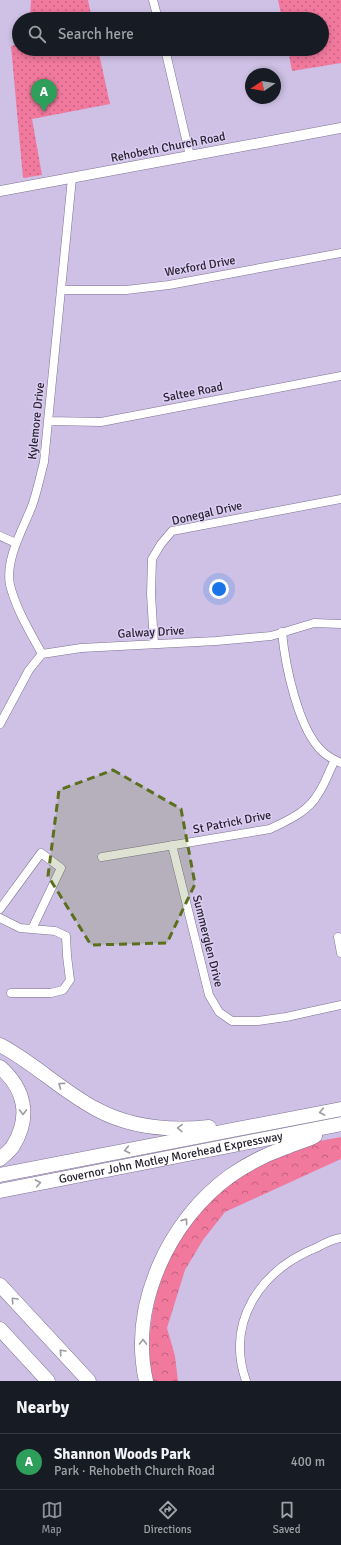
<!DOCTYPE html>
<meta charset="utf-8">
<style>
body{margin:0;font-family:Signika,sans-serif;background:#242831;color:#f1f3f6}
.compass{position:absolute;left:245px;top:68px;width:36px;height:36px;border-radius:50%;background:#171b24;box-shadow:0 2px 6px #0003;rotate:258deg}
.you{position:absolute;left:219px;top:589px;width:14px;height:14px;margin:-10px;border:3px solid #fff;border-radius:50%;background:#1a73e8;box-shadow:0 0 0 6px #1a73e833}
.badge{display:grid;place-items:center;width:26px;height:26px;border-radius:50%;background:#8c9099;color:#fff;font-size:13px;font-weight:700}
.pin{position:absolute;translate:-50% -33px;filter:drop-shadow(0 1px 2px #0008)}
.pin::after{content:'';position:absolute;top:21px;width:14px;height:12px;background:inherit;clip-path:polygon(0 0,100% 0,50% 100%)}
.list{margin:0;padding:0;list-style:none}
h2{display:flex;justify-content:space-between;align-items:center;height:52px;margin:0;padding:0 16px;font-size:17px}
h2 small{font-size:13px;font-weight:400;color:#9ea1a6}
.list li{display:grid;grid-template-columns:26px 1fr auto;gap:12px;align-items:center;box-sizing:border-box;height:56px;padding:0 16px;border-top:1px solid #363941}
.list b{display:block;font-size:15px;white-space:nowrap}
.list p{margin:0;font-size:13px;white-space:nowrap;color:#9ea1a6}
.list em{font-size:13px;font-style:normal;color:#9ea1a6}
.icon{flex:none;width:22px;height:22px;fill:none;stroke:currentColor;stroke-width:2;stroke-linecap:round;stroke-linejoin:round}
.map{position:relative;flex:none;width:341px;height:1381px;overflow:hidden}
.search{position:absolute;background:#171b24;box-shadow:0 2px 6px #0003;left:12px;right:12px;top:12px;height:44px;display:flex;align-items:center;gap:10px;box-sizing:border-box;padding:0 14px;border-radius:22px;color:#9ea1a6;font-size:15px}
.sheet{height:108px;background:#171b24}
nav{display:flex;justify-content:space-around;align-items:center;box-sizing:border-box;height:56px;border-top:1px solid #363941;background:#171b24;font-size:11px;color:#9ea1a6}
nav a{display:grid;justify-items:center;gap:2px}
nav .on{color:#8c9099}
.map>svg:first-child{display:block}
.forest{fill:url(#forest-crowns)}
.park{fill:url(#park-dots)}
.lines{fill:none;stroke-linecap:round;stroke-linejoin:round}
.minor-casing{stroke:#7d7192;stroke-width:9}
.tertiary-casing{stroke:#7d7192;stroke-width:11}
.motorway-casing{stroke:#7d7192;stroke-width:15}
.minor{stroke:#fff;stroke-width:8}
.tertiary{stroke:#fff;stroke-width:10}
.motorway{stroke:#fff;stroke-width:14}
.oneway{stroke:#9d9ba1}
.marked{fill:#5b6f1d;fill-opacity:0.2;stroke:#5b6f1d;stroke-width:3;stroke-dasharray:8 5;stroke-linejoin:round}
.labels{text-anchor:middle;stroke-width:3;stroke-linejoin:round;paint-order:stroke}
.street-label{font-size:12px;fill:#26212e;stroke:#dbcef2}
</style>
<div class="map">
<svg width="341" height="1381" viewBox="0 0 341 1381">
<defs>
<pattern id="forest-crowns" width="20" height="18" patternUnits="userSpaceOnUse"><rect width="20" height="18" fill="#f1799e"/><path d="M2 6a3 3 0 1 1 6 0M12 15a3 3 0 1 1 6 0" fill="none" stroke="#c36381"/></pattern>
<pattern id="park-dots" width="8" height="8" patternUnits="userSpaceOnUse"><rect width="8" height="8" fill="#f1799e"/><path d="M2 2h.1M6 6h.1" fill="none" stroke="#c36381" stroke-width="1.8" stroke-linecap="round"/></pattern>
</defs>
<rect width="100%" height="100%" fill="#cec1e5"/>
<!-- forest -->
<path class="forest" d="M341 1137V1159L225 1212 203 1240 185 1270 167 1328 175 1356 178 1381H153C147 1357 149 1329 154 1305 167 1246 205 1195 258 1165 266 1160 277 1157 286 1154 295 1150 304 1145 314 1142 323 1140 332 1139 341 1137Z"/>
<!-- park -->
<path class="park" d="M31 0H88L92 19H30Z
M278 0H341V63L292 71 288 49H322V19H282Z
M19 44V49H98L110 104 32 119 42 175 23 178 11 46Z"/>
<g class="lines">
<defs>
<path id="minor" d="M153 0 158 19
M165 49 190 156
M62 290H126L169 285 341 253
M49 421 101 422 341 376
M0 536 16 543
M282 632C285 664 298 730 323 752 328 757 335 760 341 763
M154 644 151 594 152 559 161 544 172 531 341 499
M42 654C30 632 16 609 10 585 5 559 23 529 32 506 37 492 40 477 44 462L72 178
M0 724 29 670 42 654 81 648 216 641 271 636 314 623 341 624
M172 845 209 995 219 1012 232 1021H258L286 1017 341 1005
M102 857 270 829C288 820 308 812 318 794 325 784 329 771 335 760
M0 909 41 853 61 868 32 929
M0 918 20 928 55 931 66 936 67 956 70 980 63 990 51 993H11
M338 937 341 953
M246 1381C225 1320 262 1269 318 1247 325 1243 333 1239 341 1238"/>
<path id="tertiary" d="M0 191 341 128"/>
<g id="motorway">
<path d="M0 1045C34 1063 62 1091 96 1109 131 1128 171 1131 209 1127"/>
<path d="M0 1067C25 1089 31 1117 13 1146 10 1151 4 1155 0 1159"/>
<path d="M0 1175 341 1109"/>
<path id="s1" d="M0 1191 341 1124"/>
<path d="M0 1285 89 1381"/>
<path d="M0 1329 48 1381"/>
<path d="M146 1381C129 1305 169 1220 230 1176 247 1164 267 1154 287 1147 296 1143 306 1141 315 1136"/>
</g>
</defs>
<!-- minor casing -->
<use href="#minor" class="minor-casing"/>
<!-- tertiary casing -->
<use href="#tertiary" class="tertiary-casing"/>
<!-- motorway casing -->
<use href="#motorway" class="motorway-casing"/>
<!-- minor -->
<use href="#minor" class="minor"/>
<!-- tertiary -->
<use href="#tertiary" class="tertiary"/>
<!-- motorway -->
<use href="#motorway" class="motorway"/>
</g>
<!-- one-way arrows -->
<defs><path id="oneway-chevron" d="M-2-3.5L2.5 0L-2 3.5" fill="none" stroke-width="1.6" stroke-linecap="round" stroke-linejoin="round"/></defs>
<g class="oneway">
<use href="#oneway-chevron" transform="translate(61 1085) rotate(-144)"/>
<use href="#oneway-chevron" transform="translate(23 1112) rotate(90)"/>
<use href="#oneway-chevron" transform="translate(322 1112) rotate(169)"/>
<use href="#oneway-chevron" transform="translate(180 1128) rotate(-178)"/>
<use href="#oneway-chevron" transform="translate(127 1150) rotate(169)"/>
<use href="#oneway-chevron" transform="translate(38 1183) rotate(-11)"/>
<use href="#oneway-chevron" transform="translate(185 1221) rotate(-55)"/>
<use href="#oneway-chevron" transform="translate(14 1300) rotate(-133)"/>
<use href="#oneway-chevron" transform="translate(143 1342) rotate(-89)"/>
<use href="#oneway-chevron" transform="translate(62 1352) rotate(-133)"/>
</g>
<!-- marked area -->
<path class="marked" d="M113 770 181 809 195 884 167 943 91 945 48 876 59 790Z"/>
<g class="labels">
<!-- street labels -->
<g class="street-label">
<text transform="translate(168 147) rotate(-11)" y="4">Rehobeth Church Road</text>
<text transform="translate(200 266) rotate(-10)" y="4">Wexford Drive</text>
<text transform="translate(193 392) rotate(-11)" y="4">Saltee Road</text>
<text transform="translate(36 421) rotate(-84)" y="4">Kylemore Drive</text>
<text transform="translate(207 513) rotate(-13)" y="4">Donegal Drive</text>
<text transform="translate(151 632) rotate(-3)" y="4">Galway Drive</text>
<text transform="translate(232 822) rotate(-11)" y="4">St Patrick Drive</text>
<text transform="translate(208 941) rotate(76)" y="4">Summerglen Drive</text>
<text dy="4" stroke="none"><textPath href="#s1" startOffset="174">Governor John Motley Morehead Expressway</textPath></text>
</g>
</g>
</svg>
<svg class="compass" viewBox="-18 -18 36 36"><path d="M0-13l5 13h-10z" fill="#e53935"/><path d="M0 13l5-13h-10z" fill="#9ea1a6"/></svg>
<div class="you"></div>
<div class="pin badge" style="left:44px;top:112px;background:#2e9e5b">A</div>
<div class="search"><svg class="icon" aria-label="search" viewBox="0 0 24 24"><circle cx="10" cy="10" r="6"/><path d="M15 15l6 6"/></svg>Search here</div>
</div>
<section class="sheet">
<h2>Nearby<small></small></h2>
<ul class="list">
<li><span class="badge" style="background:#2e9e5b">A</span><div><b>Shannon Woods Park</b><p>Park · Rehobeth Church Road</p></div><em>400 m</em></li>
</ul>
</section>
<nav>
<a class="on"><svg class="icon" aria-label="map" viewBox="0 0 24 24"><path d="M3 6l6-2 6 2 6-2v14l-6 2-6-2-6 2zM9 4v14M15 6v14"/></svg>Map</a>
<a><svg class="icon" aria-label="directions" viewBox="0 0 24 24"><path d="M12 3l9 9-9 9-9-9zM9 14v-3h6M13 9l2 2-2 2"/></svg>Directions</a>
<a><svg class="icon" aria-label="saved" viewBox="0 0 24 24"><path d="M7 4h10v16l-5-4-5 4z"/></svg>Saved</a>
</nav>
